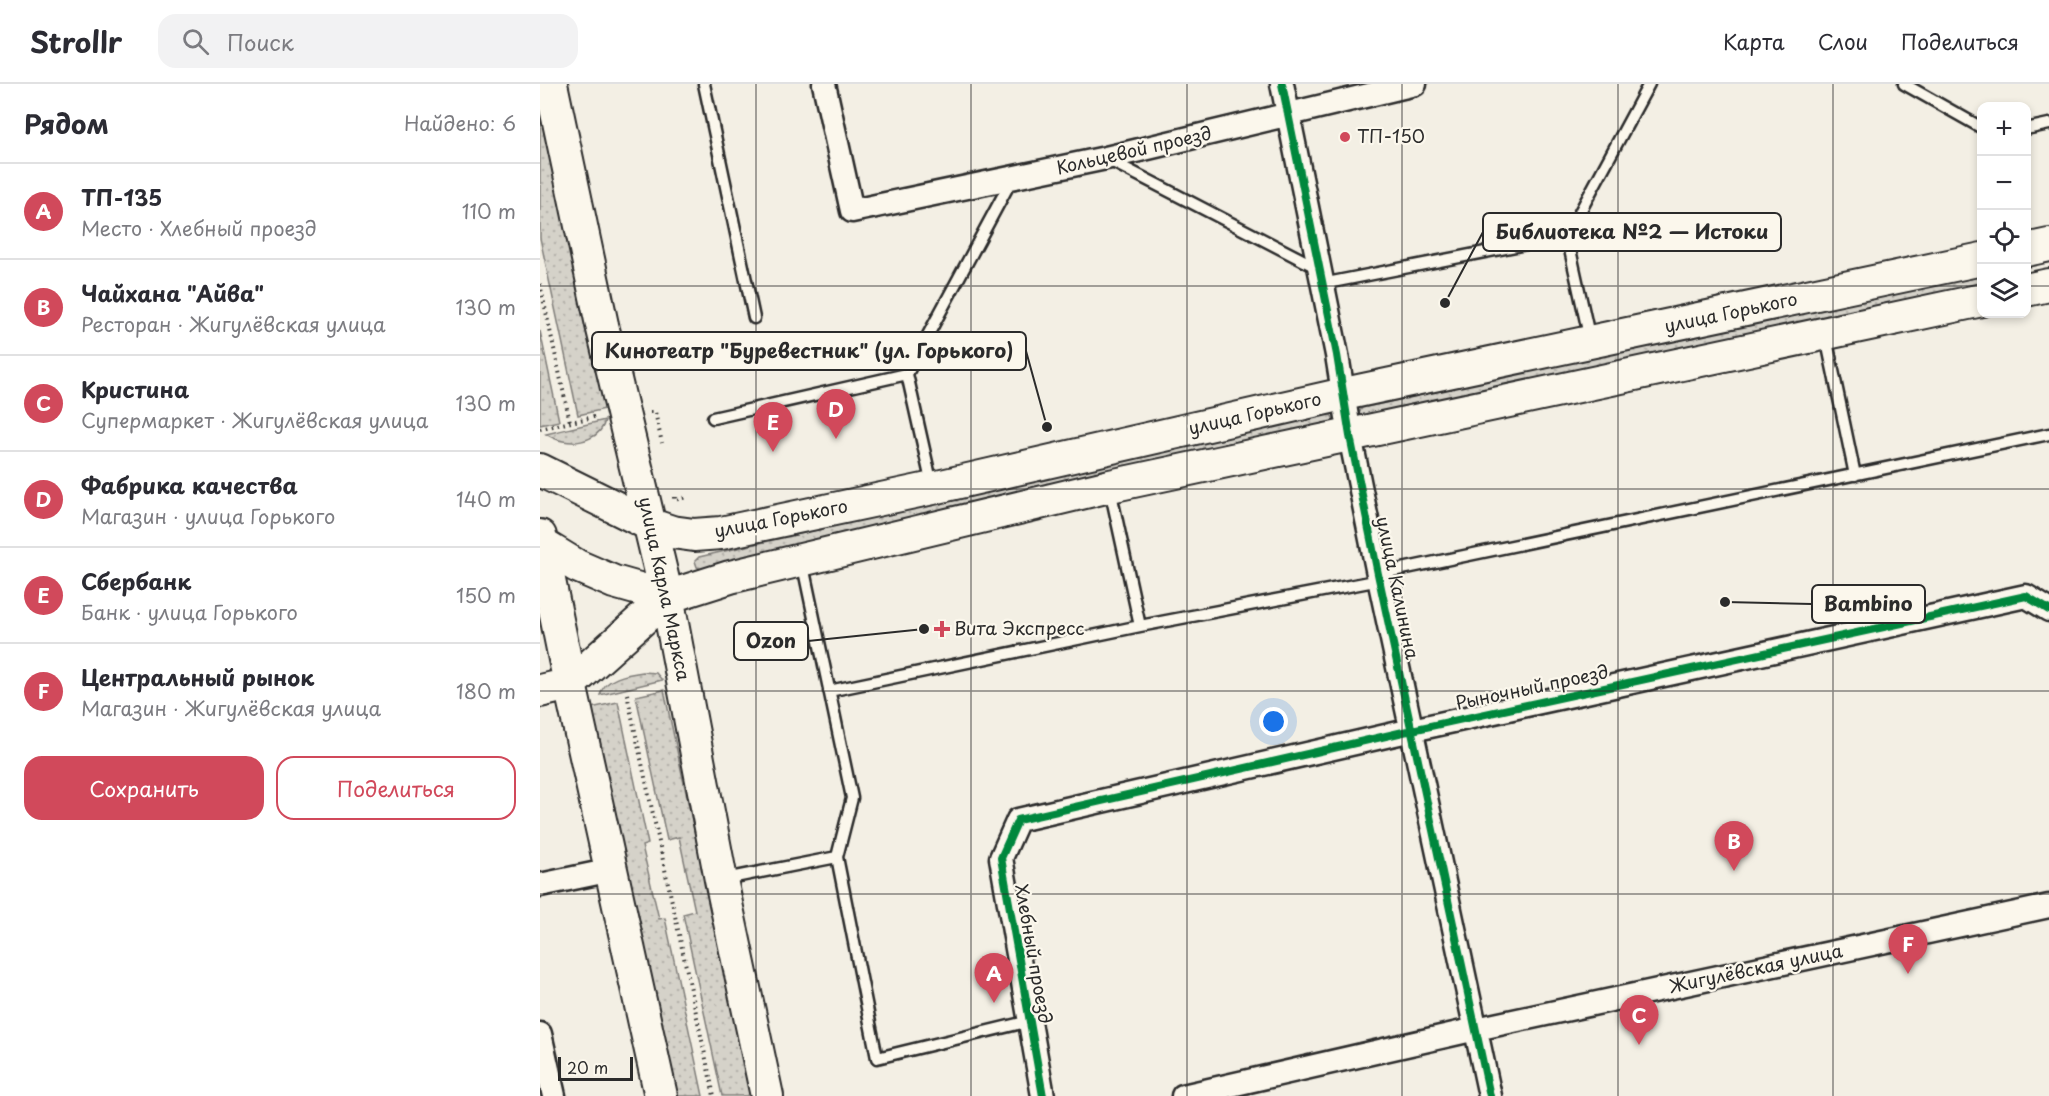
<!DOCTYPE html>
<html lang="ru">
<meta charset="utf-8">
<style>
body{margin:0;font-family:"Playpen Sans",sans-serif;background:#f2f2f3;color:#2b2b33}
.controls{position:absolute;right:18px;top:18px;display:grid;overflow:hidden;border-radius:12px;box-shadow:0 3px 9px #0003}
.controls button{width:54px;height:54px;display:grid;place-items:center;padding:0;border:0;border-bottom:2px solid #e1e1e2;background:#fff;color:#2b2b33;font:30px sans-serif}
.scale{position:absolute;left:18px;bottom:15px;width:75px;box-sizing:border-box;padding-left:6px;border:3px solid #2b2b2b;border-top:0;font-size:16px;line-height:21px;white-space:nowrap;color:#2b2b2b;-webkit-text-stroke:4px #fbf7ec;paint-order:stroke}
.you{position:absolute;left:734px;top:638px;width:21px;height:21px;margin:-15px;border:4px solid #fff;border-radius:50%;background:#1a73e8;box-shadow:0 0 0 9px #1a73e833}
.badge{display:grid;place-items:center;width:39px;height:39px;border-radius:50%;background:#d1495b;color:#fff;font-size:20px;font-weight:700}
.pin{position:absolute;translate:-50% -50px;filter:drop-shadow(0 2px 3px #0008)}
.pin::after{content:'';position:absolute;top:32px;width:21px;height:18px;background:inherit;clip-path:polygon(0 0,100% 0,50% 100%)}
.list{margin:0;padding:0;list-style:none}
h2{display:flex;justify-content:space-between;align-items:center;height:78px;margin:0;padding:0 24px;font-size:26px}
h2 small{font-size:20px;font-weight:400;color:#7c7c81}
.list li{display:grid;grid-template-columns:39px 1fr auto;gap:18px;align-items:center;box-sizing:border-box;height:96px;padding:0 24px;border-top:2px solid #e1e1e2}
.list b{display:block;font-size:22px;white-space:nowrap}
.list p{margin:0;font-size:20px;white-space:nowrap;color:#7c7c81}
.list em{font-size:20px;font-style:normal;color:#7c7c81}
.actions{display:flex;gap:12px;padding:18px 24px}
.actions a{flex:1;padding:14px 0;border:2px solid #d1495b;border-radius:18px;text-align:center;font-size:21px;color:#d1495b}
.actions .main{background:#d1495b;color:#fff}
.icon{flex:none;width:33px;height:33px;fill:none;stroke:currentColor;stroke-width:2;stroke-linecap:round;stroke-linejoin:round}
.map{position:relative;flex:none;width:1509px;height:1012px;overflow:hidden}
header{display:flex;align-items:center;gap:36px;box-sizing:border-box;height:84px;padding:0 30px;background:#fff;border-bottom:2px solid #e1e1e2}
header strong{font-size:28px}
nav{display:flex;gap:33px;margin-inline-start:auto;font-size:21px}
.search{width:420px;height:54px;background:#f2f2f3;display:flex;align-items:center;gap:15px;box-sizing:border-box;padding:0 21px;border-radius:18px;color:#7c7c81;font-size:22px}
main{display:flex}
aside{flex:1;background:#fff}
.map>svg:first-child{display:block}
.grass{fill:url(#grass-dots);stroke:#807e7a;stroke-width:1.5}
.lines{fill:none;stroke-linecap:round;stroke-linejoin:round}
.service-casing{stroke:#2b2b2b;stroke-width:15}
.minor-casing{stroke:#2b2b2b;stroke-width:27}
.secondary-casing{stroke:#2b2b2b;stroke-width:36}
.path{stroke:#2b2b2b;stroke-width:4;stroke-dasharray:1.5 4.5;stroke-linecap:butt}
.service{stroke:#fbf7ec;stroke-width:10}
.minor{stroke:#fbf7ec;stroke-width:22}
.secondary{stroke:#fbf7ec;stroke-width:32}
.cycleway-casing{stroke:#fbf7ec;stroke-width:11}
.cycleway{stroke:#00873e;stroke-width:8}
.grid{fill:none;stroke:#2b2b2b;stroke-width:1.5;stroke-opacity:0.55}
.poi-dot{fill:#d1495b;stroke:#fbf7ec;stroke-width:2}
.labels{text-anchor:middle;stroke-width:4.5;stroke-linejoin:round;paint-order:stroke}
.poi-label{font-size:18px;fill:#2b2b2b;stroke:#fbf7ec;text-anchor:start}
.street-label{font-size:18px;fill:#2b2b2b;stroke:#fbf7ec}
.leader{fill:none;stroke:#2b2b2b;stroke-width:2}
.callout-dot{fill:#2b2b2b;stroke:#fbf7ec;stroke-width:2}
.callout{fill:#fbf7ec;stroke:#2b2b2b;stroke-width:2}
.callout-label{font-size:20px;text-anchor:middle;font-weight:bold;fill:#2b2b2b}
</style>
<header>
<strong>Strollr</strong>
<div class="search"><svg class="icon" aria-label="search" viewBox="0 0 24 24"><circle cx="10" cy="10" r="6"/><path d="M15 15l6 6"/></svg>Поиск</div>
<nav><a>Карта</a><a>Слои</a><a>Поделиться</a></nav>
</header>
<main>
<aside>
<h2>Рядом<small>Найдено: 6</small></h2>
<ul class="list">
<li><span class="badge">A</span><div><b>ТП-135</b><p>Место · Хлебный проезд</p></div><em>110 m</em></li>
<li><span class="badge">B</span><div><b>Чайхана &quot;Айва&quot;</b><p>Ресторан · Жигулёвская улица</p></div><em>130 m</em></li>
<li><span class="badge">C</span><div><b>Кристина</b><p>Супермаркет · Жигулёвская улица</p></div><em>130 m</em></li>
<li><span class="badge">D</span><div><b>Фабрика качества</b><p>Магазин · улица Горького</p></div><em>140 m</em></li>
<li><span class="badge">E</span><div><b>Сбербанк</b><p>Банк · улица Горького</p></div><em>150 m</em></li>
<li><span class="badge">F</span><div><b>Центральный рынок</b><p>Магазин · Жигулёвская улица</p></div><em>180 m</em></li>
</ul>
<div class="actions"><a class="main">Сохранить</a><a>Поделиться</a></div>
</aside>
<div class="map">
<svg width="1509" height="1012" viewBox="0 0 1509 1012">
<defs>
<pattern id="grass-dots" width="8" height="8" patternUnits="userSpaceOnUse" patternTransform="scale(1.5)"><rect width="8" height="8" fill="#d5d2c9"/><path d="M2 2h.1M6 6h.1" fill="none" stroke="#b7b4ad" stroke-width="1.8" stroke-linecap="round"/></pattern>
</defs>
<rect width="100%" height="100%" fill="#f3efe4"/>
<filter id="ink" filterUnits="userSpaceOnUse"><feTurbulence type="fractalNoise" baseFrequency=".0167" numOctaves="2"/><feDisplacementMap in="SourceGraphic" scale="12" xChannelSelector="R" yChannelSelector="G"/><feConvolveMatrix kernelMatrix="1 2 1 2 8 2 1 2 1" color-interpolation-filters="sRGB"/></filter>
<g filter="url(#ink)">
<!-- grass -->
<path class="grass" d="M0 18 65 325 38 331 0 154Z
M1441 187V204L821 335C818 330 819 328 822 324Z
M0 247 19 337 0 341Z
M783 330 791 331 795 337 792 345 162 486 157 483 155 477 159 473Z
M65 336C62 353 41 361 23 357 17 356 11 353 6 350Z
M103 588 116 589 122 596 60 611C64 594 88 590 103 588Z
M124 606 211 1012H182L143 830 155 827 139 753 127 756 96 612Z
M78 618 108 760 102 762 119 835 125 834 163 1012H134L51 624Z"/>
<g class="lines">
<defs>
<path id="service" d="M164 0 214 234
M1364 0 1442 44
M1486 45 1509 40
M569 76 778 184
M1027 152 1050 256
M782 200 1027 152 1109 0
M1286 253 1315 391
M173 334 367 290
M392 401 367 290 472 95
M570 405 600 542
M262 477 312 714 297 773
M838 490 1509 350
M289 607 600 542 840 496
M185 795 297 773 337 974 490 937"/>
<path id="minor" d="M284 0 312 127 566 74 875 0
M742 0 797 271 810 352 838 490 950 1012
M0 801 72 786
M0 950 14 1012
M503 1012 461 774 478 736 872 646 1486 512 1509 526
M643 1012 936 945 1509 822"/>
<path id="secondary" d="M11 0 62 241 127 513 181 796 227 1012
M1486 166 1509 161
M1486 206 1509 201
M0 386 111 441 132 448 154 451 181 449 393 404 804 310 1442 175
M0 452 30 600 121 1012
M1 460 37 482 74 498 127 513
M0 607 30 600 127 513 190 493 570 402 1442 216"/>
</defs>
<!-- service casing -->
<use href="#service" class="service-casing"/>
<!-- minor casing -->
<use href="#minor" class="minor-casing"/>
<!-- secondary casing -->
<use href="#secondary" class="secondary-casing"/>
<!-- path -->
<path class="path" d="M0 200 30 338
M110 328H115L122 359
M0 345 58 332
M134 413V416L148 413
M87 610 174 1012"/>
<!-- service -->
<use href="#service" class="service"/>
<!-- minor -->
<use href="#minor" class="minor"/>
<!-- secondary -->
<use href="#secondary" class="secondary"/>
<defs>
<path id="cycleway" d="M742 0 797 271 810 352 838 490 950 1012
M503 1012 461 774 478 736 872 646 1486 512 1509 526"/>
</defs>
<!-- cycleway casing -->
<use href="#cycleway" class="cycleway-casing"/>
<!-- cycleway -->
<use href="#cycleway" class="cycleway"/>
</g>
</g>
<!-- grid -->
<path class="grid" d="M216 0V1012M431 0V1012M647 0V1012M862 0V1012M1078 0V1012M1293 0V1012M0 202H1442M1486 202H1509M0 405H1509M0 607H1509M0 810H1509"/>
<!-- markers -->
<g class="poi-dot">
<circle cx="805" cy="53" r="6"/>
<path d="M399 536h6v6h6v6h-6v6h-6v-6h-6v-6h6z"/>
</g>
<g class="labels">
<!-- poi labels -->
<g class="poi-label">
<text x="817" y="59">ТП-150</text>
<text x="414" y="551">Вита Экспресс</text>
</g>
<!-- street labels -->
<g class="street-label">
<text transform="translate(594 67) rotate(-13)" y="6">Кольцевой проезд</text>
<text transform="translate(1191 229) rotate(-12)" y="6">улица Горького</text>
<text transform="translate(715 330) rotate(-13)" y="6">улица Горького</text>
<text transform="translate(241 435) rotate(-11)" y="6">улица Горького</text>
<text transform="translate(857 504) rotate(78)" y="6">улица Калинина</text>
<text transform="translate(124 505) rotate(78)" y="6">улица Карла Маркса</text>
<text transform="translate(992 604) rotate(-12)" y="6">Рыночный проезд</text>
<text transform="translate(493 870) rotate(80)" y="6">Хлебный проезд</text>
<text transform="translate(1216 885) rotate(-12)" y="6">Жигулёвская улица</text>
</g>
</g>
<!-- callouts -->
<path class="leader" d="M905 219L943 148M507 343L486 267M1185 518L1272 520M384 545L268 557"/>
<g class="callout-dot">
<circle cx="905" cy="219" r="6"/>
<circle cx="507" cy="343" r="6"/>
<circle cx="1185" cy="518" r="6"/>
<circle cx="384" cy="545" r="6"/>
</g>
<g class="callout">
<rect x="943" y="129" width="298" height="38" rx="6"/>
<rect x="52" y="248" width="434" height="38" rx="6"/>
<rect x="1272" y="501" width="113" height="38" rx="6"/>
<rect x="194" y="538" width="74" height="38" rx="6"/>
</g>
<g class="callout-label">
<text x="1092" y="155">Библиотека №2 — Истоки</text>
<text x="269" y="274">Кинотеатр "Буревестник" (ул. Горького)</text>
<text x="1328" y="527">Bambino</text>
<text x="231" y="564">Ozon</text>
</g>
</svg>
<div class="controls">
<button>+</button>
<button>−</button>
<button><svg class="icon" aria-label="locate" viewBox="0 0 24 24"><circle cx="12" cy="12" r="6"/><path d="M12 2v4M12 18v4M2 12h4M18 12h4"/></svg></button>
<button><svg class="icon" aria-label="layers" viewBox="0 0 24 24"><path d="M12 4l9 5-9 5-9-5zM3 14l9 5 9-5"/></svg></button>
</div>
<div class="scale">20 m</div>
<div class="you"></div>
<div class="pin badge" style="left:454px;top:919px">A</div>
<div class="pin badge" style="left:1194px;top:787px">B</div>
<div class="pin badge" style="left:1099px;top:961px">C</div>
<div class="pin badge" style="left:296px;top:355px">D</div>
<div class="pin badge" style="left:233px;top:368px">E</div>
<div class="pin badge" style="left:1368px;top:890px">F</div>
</div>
</main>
